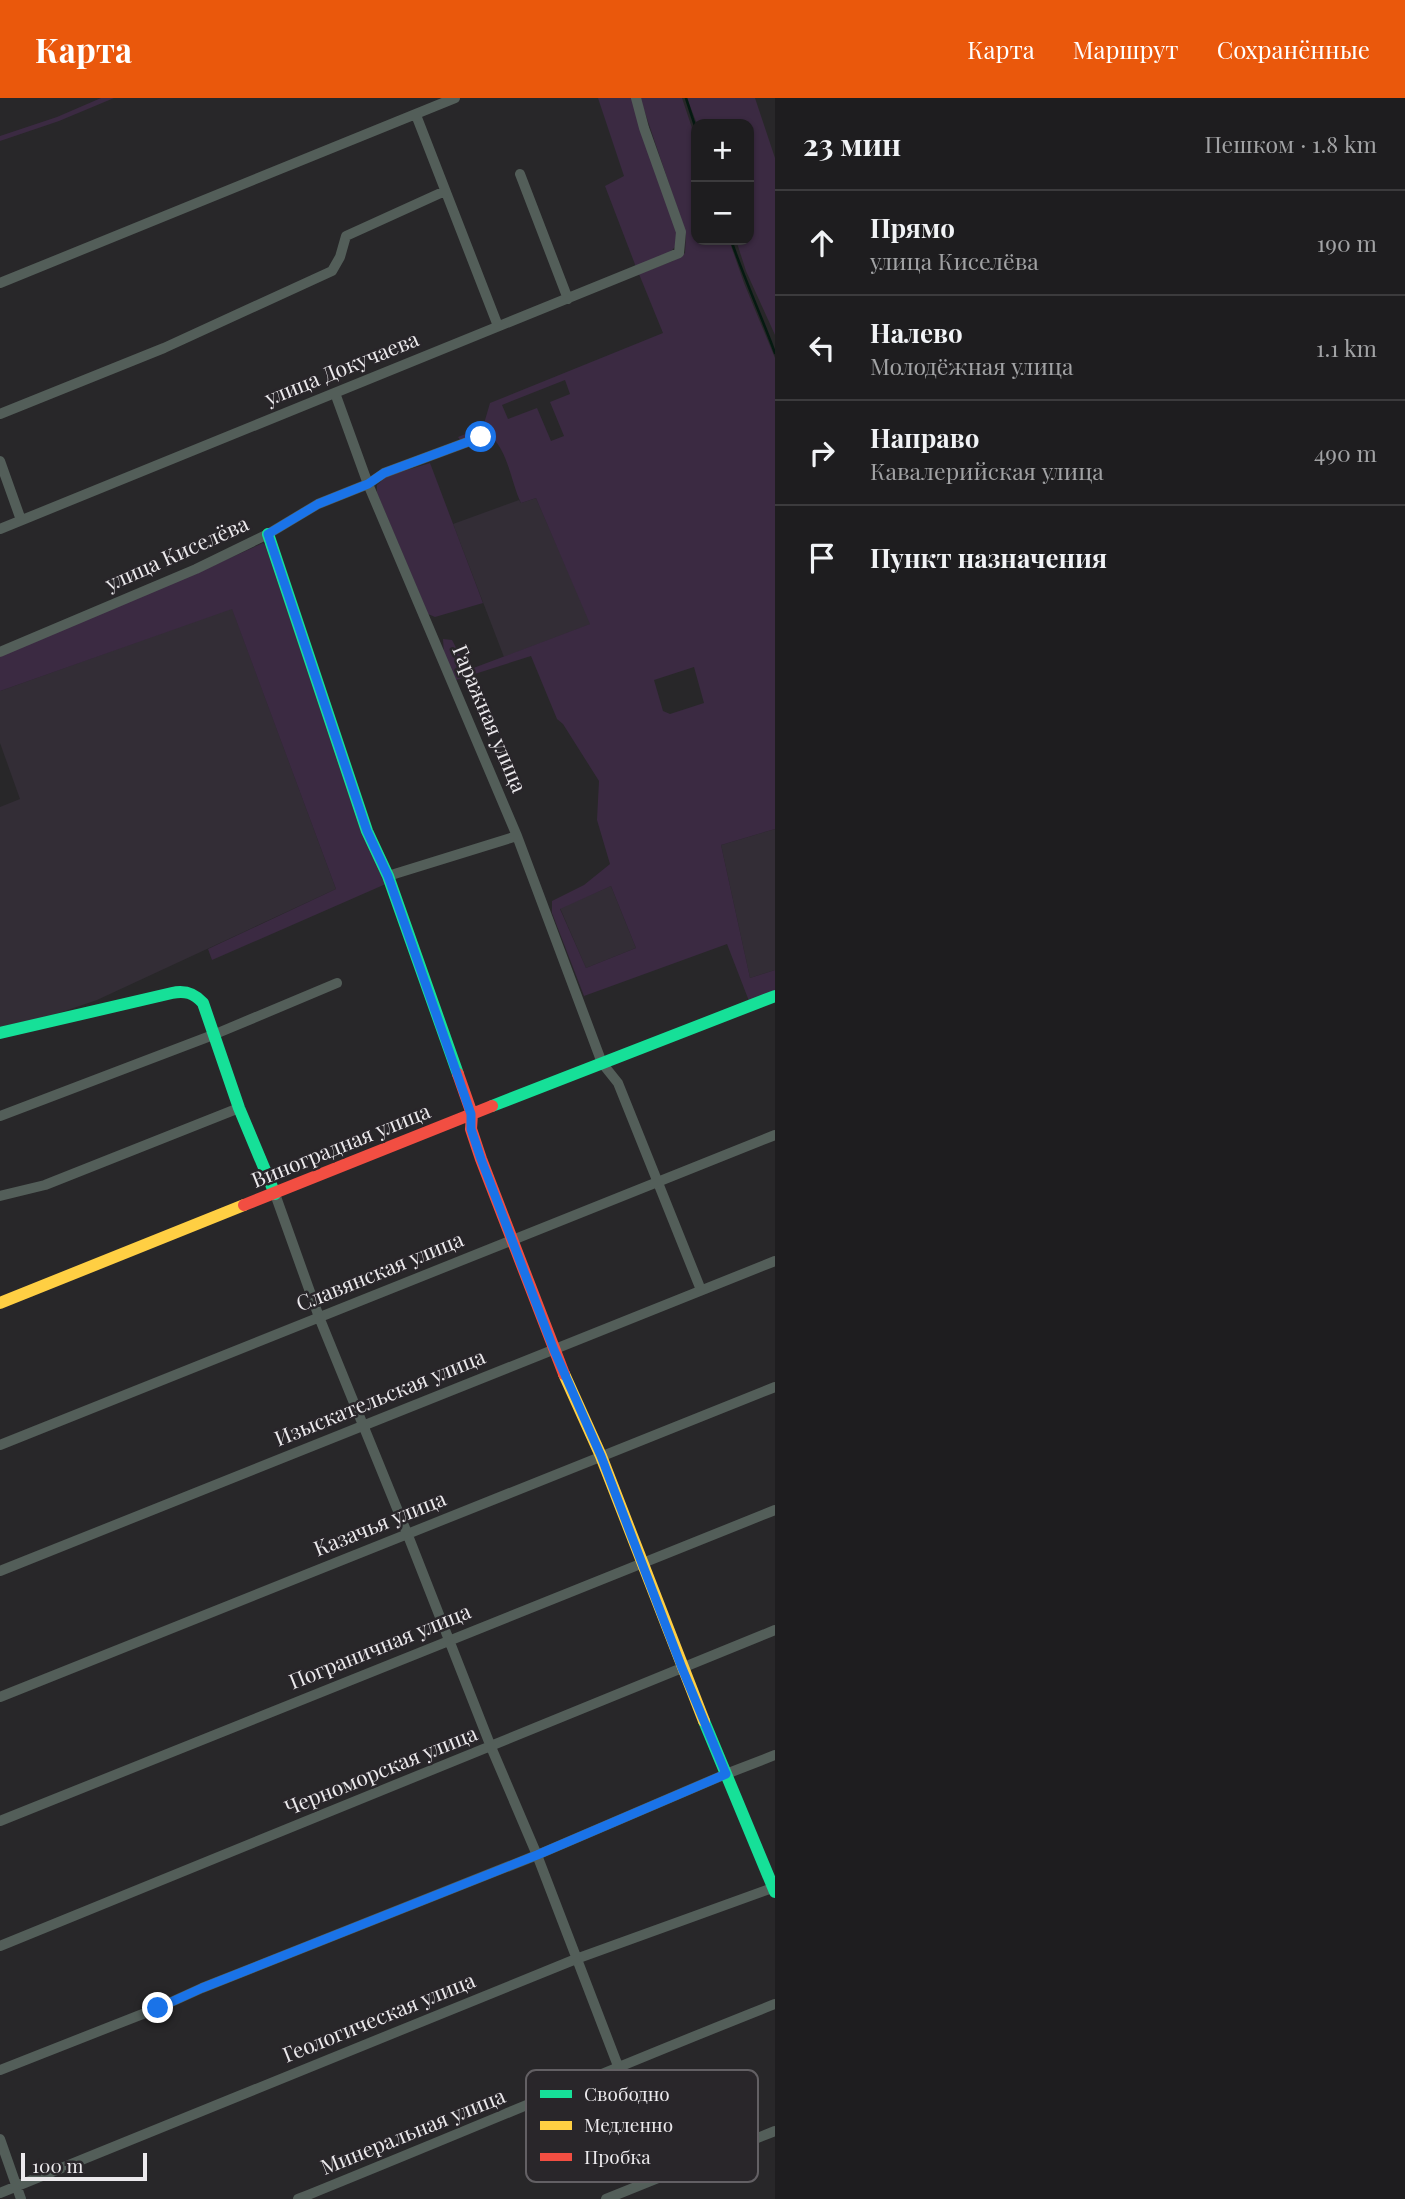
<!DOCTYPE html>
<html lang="ru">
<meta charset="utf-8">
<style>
body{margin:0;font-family:"Playfair Display",serif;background:#2b2a2c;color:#f1f3f6}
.controls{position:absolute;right:21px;top:21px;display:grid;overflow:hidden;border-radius:14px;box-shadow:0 2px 5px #0004}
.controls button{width:63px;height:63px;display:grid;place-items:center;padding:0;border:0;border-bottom:2px solid #3c3b3d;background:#1e1d1f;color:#f1f3f6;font:35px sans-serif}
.scale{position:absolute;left:21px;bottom:18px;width:126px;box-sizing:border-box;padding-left:7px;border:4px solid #ebe9ec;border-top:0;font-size:19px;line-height:24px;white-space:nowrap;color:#ebe9ec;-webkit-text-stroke:5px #29262a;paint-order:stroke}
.stop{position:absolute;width:21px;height:21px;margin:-16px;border:5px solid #1a73e8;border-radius:50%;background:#fff}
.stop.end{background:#1a73e8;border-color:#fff;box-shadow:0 2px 7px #0008}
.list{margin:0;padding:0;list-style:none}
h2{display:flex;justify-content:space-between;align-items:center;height:91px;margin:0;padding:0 28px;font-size:30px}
h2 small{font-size:23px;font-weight:400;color:#a1a2a4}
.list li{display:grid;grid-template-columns:46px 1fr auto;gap:21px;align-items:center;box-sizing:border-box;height:105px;padding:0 28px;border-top:2px solid #3c3b3d}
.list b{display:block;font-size:26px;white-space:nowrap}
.list p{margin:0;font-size:23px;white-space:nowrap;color:#a1a2a4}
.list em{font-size:23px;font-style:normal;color:#a1a2a4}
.icon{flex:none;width:38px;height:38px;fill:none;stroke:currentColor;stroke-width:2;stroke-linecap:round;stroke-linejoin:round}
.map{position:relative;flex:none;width:775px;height:2101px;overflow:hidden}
header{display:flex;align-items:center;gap:42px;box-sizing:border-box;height:98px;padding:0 35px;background:#ea580c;color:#fff}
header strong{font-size:33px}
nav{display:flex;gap:38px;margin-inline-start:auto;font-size:24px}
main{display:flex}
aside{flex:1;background:#1e1d1f}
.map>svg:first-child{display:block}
.built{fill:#332d36}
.green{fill:#3b2a42;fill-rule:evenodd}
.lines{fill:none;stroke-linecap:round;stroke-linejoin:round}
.stream{stroke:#051a11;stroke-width:2.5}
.street{stroke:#535e59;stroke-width:10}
.fast{stroke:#16e098;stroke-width:12}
.slow{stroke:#ffcf43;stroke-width:12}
.jam{stroke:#f24e42;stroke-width:12}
.route{stroke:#1a73e8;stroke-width:9}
.labels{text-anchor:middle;stroke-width:5;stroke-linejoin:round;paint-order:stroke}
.street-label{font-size:21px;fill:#ebe9ec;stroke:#29262a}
.key{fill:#29262a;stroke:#636064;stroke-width:2}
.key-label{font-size:19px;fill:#ebe9ec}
</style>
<header>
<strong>Карта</strong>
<nav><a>Карта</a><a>Маршрут</a><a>Сохранённые</a></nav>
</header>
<main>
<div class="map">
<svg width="775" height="2101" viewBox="0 0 775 2101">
<rect width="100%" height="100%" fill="#282729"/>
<!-- built -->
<path class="built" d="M536 400 591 526 504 559 453 426 519 402 521 405Z
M232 510 336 791 97 902 53 917 0 929V709L20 701 0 645V593Z
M775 731V872L750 880 721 747Z
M611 788 636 850 586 870 560 810Z"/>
<!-- green -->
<path class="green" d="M101 0H114L59 23 0 43V38L57 19Z
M598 0H633L680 135C678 158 655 161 636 169L605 88 624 78Z
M640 0H682L696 42V142H729L744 185 775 260V731L721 747 750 880 775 872V892L749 903 727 846 584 898 552 815V803L584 787 610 766 597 722 599 683 563 626 557 621 531 558 456 582 444 557 443 541 452 542 468 572 590 526 536 400 521 405C510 383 508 347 485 334L461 343 458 339 483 329 490 305 663 235 639 176 673 163 685 155 686 136ZM565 282 570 296 550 304 564 338 551 343 537 310 508 321 502 307ZM694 569 704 605 670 616 663 613 654 582ZM611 788 636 850 586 870 560 811Z
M687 0H755L775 60V237L746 173 736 142H749V26H697Z
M430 365 483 505 435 519 428 516 377 395V387L387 378Z
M263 445 270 451 388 785 212 862 208 851 336 791 232 511 0 593V558L203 472Z"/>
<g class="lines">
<!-- stream -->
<path class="stream" d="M686 0 696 31
M731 142C744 180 761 217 775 255"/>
<!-- street -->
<path class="street" d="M416 17 498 228
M520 76 568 201
M0 185 455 0
M335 295 368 386 517 738 602 965 618 985 701 1192
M0 316 164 250 332 173 340 159 346 138 445 93
M0 363 21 422
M0 431 679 155 681 134 644 30 636 0
M0 554 196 471 268 436 318 406 368 386 384 375 481 339
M388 778 517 738
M0 1018 213 937 337 885
M275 1096 319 1219 407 1435 491 1649 537 1757 618 1968 666 2077
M0 1098 45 1087 239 1010
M0 1347 775 1037
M0 1473 775 1163
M0 1599 775 1289
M0 1723 775 1412
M0 1848 775 1532
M0 1972 158 1910 202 1890 537 1757 726 1676 775 1657
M0 2041 21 2101
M0 2095 576 1861 775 1789
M298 2101C457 2037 615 1969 775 1906
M606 2101 775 2033"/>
<!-- fast -->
<path class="fast" d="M268 436 367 733 388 778 458 976
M0 935 172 895C185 892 194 895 203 905L239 1010 275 1096
M492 1008 775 898
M704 1623 775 1794"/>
<!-- slow -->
<path class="slow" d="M0 1205 244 1107
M564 1276 601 1358 704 1623"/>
<!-- jam -->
<path class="jam" d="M458 976 472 1016 471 1031 481 1061 564 1276
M244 1107 492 1008"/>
</g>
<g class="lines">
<!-- route -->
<path class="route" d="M158 1910 202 1890 537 1757 726 1676 682 1570 601 1358 554 1252 481 1061 471 1031V1016L388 778 367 733 268 436 318 406 368 386 384 375 481 339"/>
</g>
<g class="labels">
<!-- street labels -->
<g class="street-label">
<text transform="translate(342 271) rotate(-22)" y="7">улица Докучаева</text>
<text transform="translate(177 456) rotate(-24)" y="7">улица Киселёва</text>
<text transform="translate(489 621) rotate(67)" y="7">Гаражная улица</text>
<text transform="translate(341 1048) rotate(-22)" y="7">Виноградная улица</text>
<text transform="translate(380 1174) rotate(-22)" y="7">Славянская улица</text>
<text transform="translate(380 1300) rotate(-22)" y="7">Изыскательская улица</text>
<text transform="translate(380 1426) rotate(-22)" y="7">Казачья улица</text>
<text transform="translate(380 1549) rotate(-22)" y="7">Пограничная улица</text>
<text transform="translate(381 1673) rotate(-22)" y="7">Черноморская улица</text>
<text transform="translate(379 1920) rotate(-22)" y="7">Геологическая улица</text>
<text transform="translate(413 2034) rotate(-22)" y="7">Минеральная улица</text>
</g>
</g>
<!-- legend -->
<rect x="526" y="1972" width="232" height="112" rx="10" class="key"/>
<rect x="540" y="1992" width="32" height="8" fill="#16e098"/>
<rect x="540" y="2023" width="32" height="9" fill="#ffcf43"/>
<rect x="540" y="2055" width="32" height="8" fill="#f24e42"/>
<g class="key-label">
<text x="584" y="2003">Свободно</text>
<text x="584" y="2034">Медленно</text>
<text x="584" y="2066">Пробка</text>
</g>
</svg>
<div class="controls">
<button>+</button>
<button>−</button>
</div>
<div class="scale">100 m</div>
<div class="stop" style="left:481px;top:339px"></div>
<div class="stop end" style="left:158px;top:1910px"></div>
</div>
<aside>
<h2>23 мин<small>Пешком · 1.8 km</small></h2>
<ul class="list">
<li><svg class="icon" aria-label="ahead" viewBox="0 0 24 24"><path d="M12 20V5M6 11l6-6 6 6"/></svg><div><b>Прямо</b><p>улица Киселёва</p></div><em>190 m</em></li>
<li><svg class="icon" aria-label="left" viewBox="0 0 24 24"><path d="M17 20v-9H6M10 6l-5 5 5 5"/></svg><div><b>Налево</b><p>Молодёжная улица</p></div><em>1.1 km</em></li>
<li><svg class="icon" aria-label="right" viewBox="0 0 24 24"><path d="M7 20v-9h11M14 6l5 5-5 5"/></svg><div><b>Направо</b><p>Кавалерийская улица</p></div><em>490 m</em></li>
<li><svg class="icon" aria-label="arrive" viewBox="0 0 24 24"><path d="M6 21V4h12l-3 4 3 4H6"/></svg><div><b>Пункт назначения</b></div></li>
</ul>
</aside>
</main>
